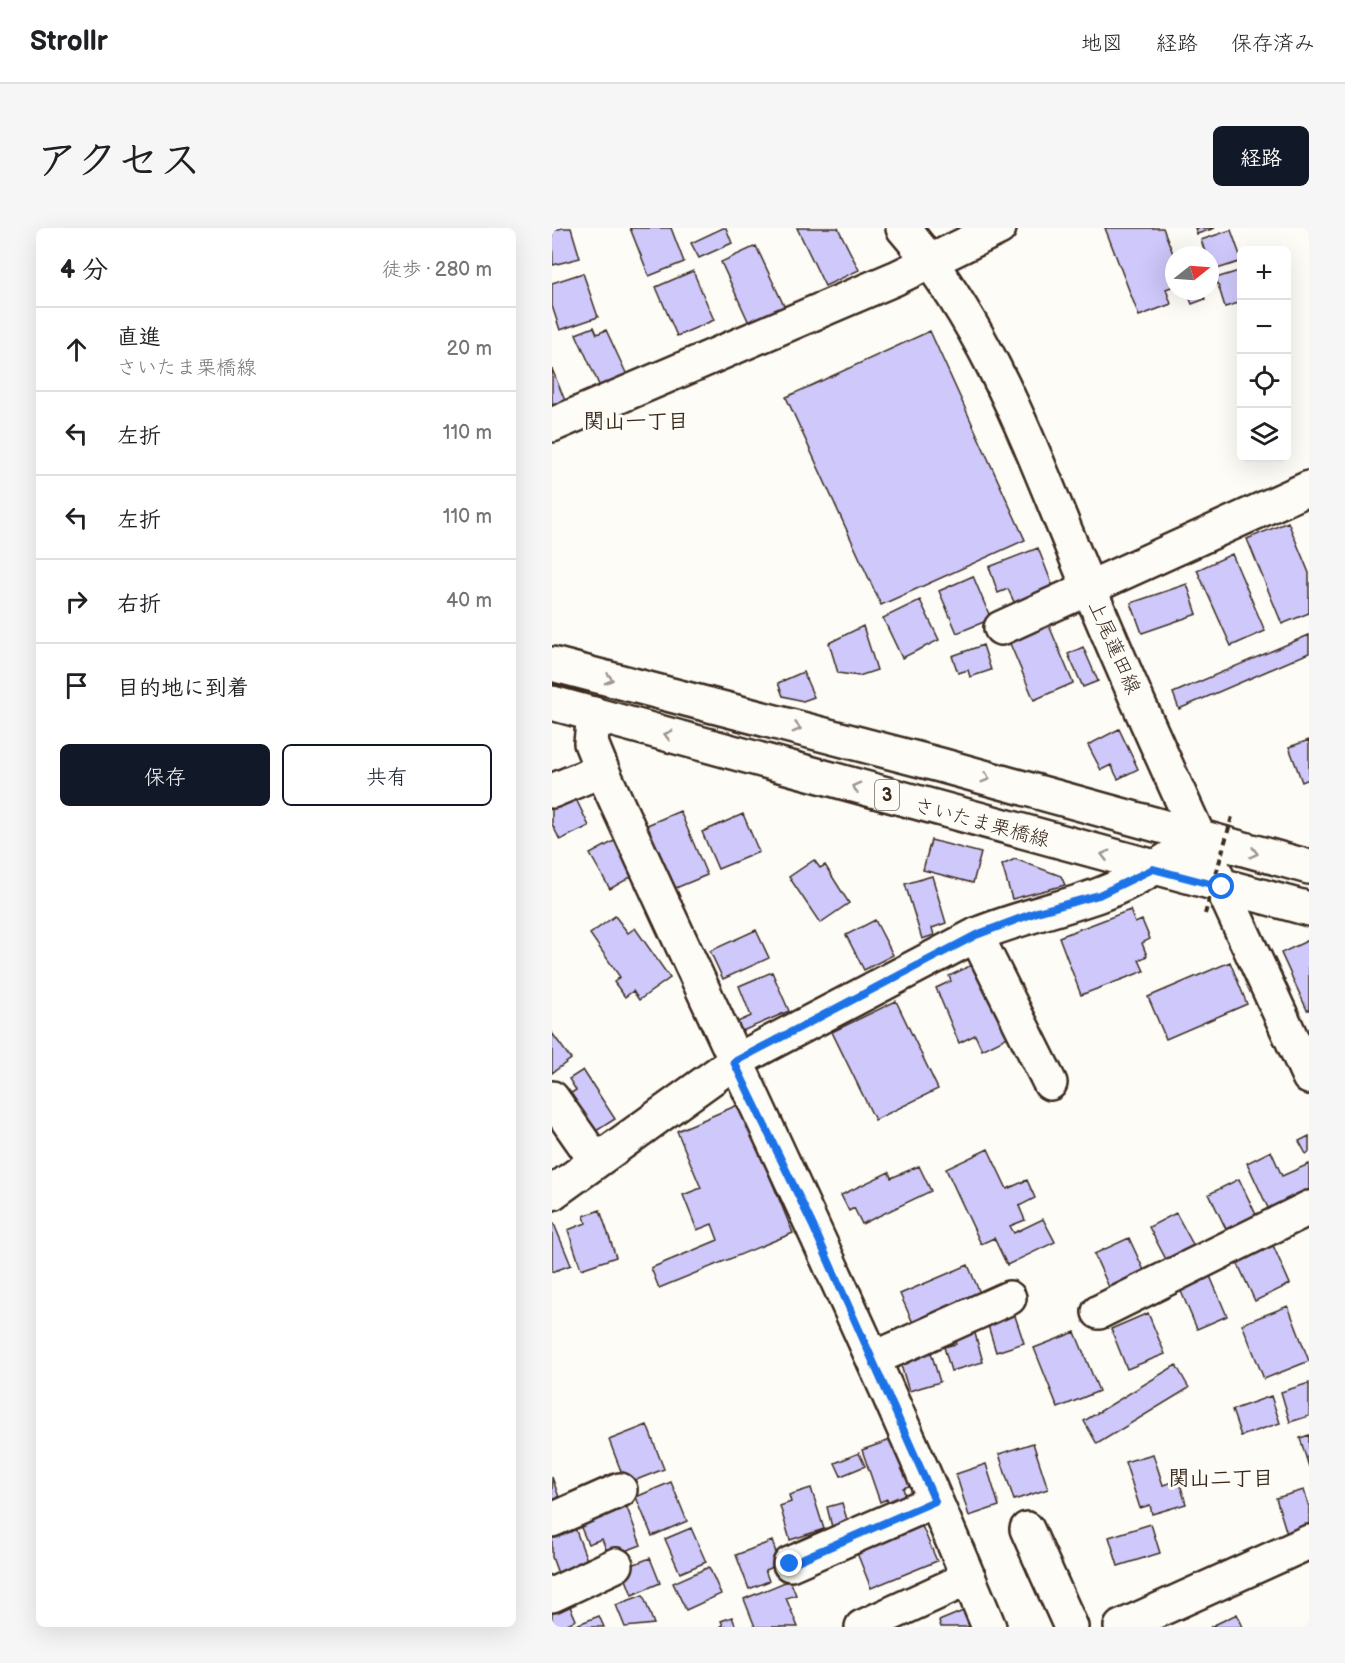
<!DOCTYPE html>
<html lang="ja">
<meta charset="utf-8">
<style>
body{margin:0;font-family:"Balsamiq Sans","Klee One",sans-serif;background:#f6f6f6;color:#202124}
.controls{position:absolute;right:18px;top:18px;display:grid;overflow:hidden;border-radius:9px;box-shadow:0 6px 24px #0002}
.controls button{width:54px;height:54px;display:grid;place-items:center;padding:0;border:0;border-bottom:2px solid #e0e0e0;background:#fff;color:#202124;font:30px sans-serif}
.compass{position:absolute;left:613px;top:18px;width:54px;height:54px;border-radius:50%;background:#fff;box-shadow:0 6px 24px #0002;rotate:73deg}
.stop{position:absolute;width:18px;height:18px;margin:-14px;border:4px solid #1a73e8;border-radius:50%;background:#fff}
.stop.end{background:#1a73e8;border-color:#fff;box-shadow:0 2px 6px #0008}
.list{margin:0;padding:0;list-style:none}
h2{display:flex;justify-content:space-between;align-items:center;height:78px;margin:0;padding:0 24px;font-size:26px}
h2 small{font-size:20px;font-weight:400;color:#757577}
.list li{display:grid;grid-template-columns:39px 1fr auto;gap:18px;align-items:center;box-sizing:border-box;height:84px;padding:0 24px;border-top:2px solid #e0e0e0}
.list b{display:block;font-size:22px;white-space:nowrap}
.list p{margin:0;font-size:20px;white-space:nowrap;color:#757577}
.list em{font-size:20px;font-style:normal;color:#757577}
.actions{display:flex;gap:12px;padding:18px 24px}
.actions a{flex:1;padding:14px 0;border:2px solid #111827;border-radius:9px;text-align:center;font-size:21px;color:#111827}
.actions .main{background:#111827;color:#fff}
.icon{flex:none;width:33px;height:33px;fill:none;stroke:currentColor;stroke-width:2;stroke-linecap:round;stroke-linejoin:round}
.map{position:relative;flex:none;width:757px;height:1399px;overflow:hidden;border-radius:9px}
header{display:flex;align-items:center;gap:36px;box-sizing:border-box;height:84px;padding:0 30px;background:#fff;border-bottom:2px solid #e0e0e0}
header strong{font-size:28px}
nav{display:flex;gap:33px;margin-inline-start:auto;font-size:21px}
.intro{display:flex;align-items:center;justify-content:space-between;box-sizing:border-box;height:144px;padding:0 36px}
h1{margin:0;font-size:42px}
.button{padding:15px 27px;border-radius:9px;background:#111827;color:#fff;font-size:21px;font-weight:700}
main{display:flex;gap:36px;padding:0 36px}
aside{flex:1;background:#fff;border-radius:9px;box-shadow:0 6px 24px #0002}
.map>svg:first-child{display:block}
.building{fill:#cec8fb;stroke:#3b2a1e;stroke-width:1.5}
.lines{fill:none;stroke-linecap:round;stroke-linejoin:round}
.minor-casing{stroke:#3b2a1e;stroke-width:38}
.major-casing{stroke:#3b2a1e;stroke-width:38}
.minor{stroke:#fdfcf7;stroke-width:33}
.major{stroke:#fdfcf7;stroke-width:33}
.path-bridge{stroke:#3b2a1e;stroke-width:4;stroke-dasharray:6 4.5;stroke-linecap:butt}
.oneway{stroke:#9c938a}
.route{stroke:#1a73e8;stroke-width:8}
.labels{text-anchor:middle;stroke-width:6;stroke-linejoin:round;paint-order:stroke}
.shield{fill:#fdfcf7;stroke:#75695f;stroke-width:1.5}
.shield-label{font-size:18px;font-weight:bold;fill:#3b2a1e}
.street-label{font-size:20px;fill:#3b2a1e;stroke:#fdfcf7}
.neighbourhood-label{font-size:21px;font-weight:bold;fill:#3b2a1e;stroke:#fdfcf7}
</style>
<header>
<strong>Strollr</strong>
<nav><a>地図</a><a>経路</a><a>保存済み</a></nav>
</header>
<div class="intro"><h1>アクセス</h1><a class="button">経路</a></div>
<main>
<aside>
<h2>4 分<small>徒歩 · 280 m</small></h2>
<ul class="list">
<li><svg class="icon" aria-label="ahead" viewBox="0 0 24 24"><path d="M12 20V5M6 11l6-6 6 6"/></svg><div><b>直進</b><p>さいたま栗橋線</p></div><em>20 m</em></li>
<li><svg class="icon" aria-label="left" viewBox="0 0 24 24"><path d="M17 20v-9H6M10 6l-5 5 5 5"/></svg><div><b>左折</b></div><em>110 m</em></li>
<li><svg class="icon" aria-label="left" viewBox="0 0 24 24"><path d="M17 20v-9H6M10 6l-5 5 5 5"/></svg><div><b>左折</b></div><em>110 m</em></li>
<li><svg class="icon" aria-label="right" viewBox="0 0 24 24"><path d="M7 20v-9h11M14 6l5 5-5 5"/></svg><div><b>右折</b></div><em>40 m</em></li>
<li><svg class="icon" aria-label="arrive" viewBox="0 0 24 24"><path d="M6 21V4h12l-3 4 3 4H6"/></svg><div><b>目的地に到着</b></div></li>
</ul>
<div class="actions"><a class="main">保存</a><a>共有</a></div>
</aside>
<div class="map">
<svg width="757" height="1399" viewBox="0 0 757 1399">
<rect width="100%" height="100%" fill="#fdfcf7"/>
<filter id="ink" filterUnits="userSpaceOnUse"><feTurbulence type="fractalNoise" baseFrequency=".0167" numOctaves="2"/><feDisplacementMap in="SourceGraphic" scale="12" xChannelSelector="R" yChannelSelector="G"/><feConvolveMatrix kernelMatrix="1 2 1 2 8 2 1 2 1" color-interpolation-filters="sRGB"/></filter>
<g filter="url(#ink)">
<!-- building -->
<path class="building" d="M10 0H19L28 30 1 37 0 3Z
M78 0H119L132 34 97 48Z
M171 0H174L180 15 147 30 139 15Z
M245 0H286L307 42 273 58Z
M553 0H611L622 28V58L614 61 619 76 587 88Z
M643 0H663L645 6Z
M679 2 690 33 659 43 658 27H654L649 12Z
M204 18 233 80 198 97 169 34Z
M690 42V74L673 79 664 50Z
M141 43 162 92 125 108 104 59Z
M31 45 46 89 8 102 0 78V55Z
M635 63H650L653 71 640 76Z
M42 99 45 106 54 102 75 147 48 159 24 106Z
M378 103 473 312 329 377 234 169Z
M0 141 16 180 0 186Z
M736 294 757 345V385L730 396 695 311Z
M486 320 502 361 463 376 456 361 446 365 437 339Z
M680 326 713 403 679 418 645 342Z
M421 348 439 391 405 405 387 363Z
M635 356 645 386 590 405 579 375Z
M368 372 387 412 350 430 331 390Z
M496 395 521 455 482 472 456 411Z
M311 398 325 442 307 448 286 445 277 415Z
M757 407V425L627 481 621 465Z
M431 417 439 442 418 449 416 442 406 445 400 428Z
M531 419 546 453 531 459 516 426Z
M251 444 262 469 251 473 231 468 226 455Z
M567 501 586 541 566 551 559 537 549 542 536 517Z
M757 512V551L750 554 737 519Z
M23 569 37 598 8 612 0 596V580Z
M128 583 155 647 119 662 93 598Z
M191 586 207 624 166 641 150 604Z
M64 612 84 646 58 661 38 626Z
M379 612 429 625 421 655 371 642Z
M463 631 509 648 513 657 460 671 450 637Z
M262 632 268 640 273 637 297 675 268 695 237 649Z
M380 648 394 695 380 700 382 707 370 711 353 656Z
M578 682 583 695 590 692 598 711 590 715 595 728 587 732 592 743 529 767 507 709Z
M63 688 76 705 83 700 118 750 87 772 81 763 73 769 62 754 68 749 38 706Z
M323 692 341 727 312 742 294 707Z
M204 702 217 730 171 751 158 723Z
M757 712V782H755L729 725Z
M678 734 695 776 614 811 596 769Z
M424 735 437 763 434 765 456 809 430 822 423 807 407 815 384 760 399 753 397 748Z
M220 744 237 783 188 804 183 795 199 788 187 758Z
M344 773 386 861 323 892 280 804Z
M0 805 19 831 0 845Z
M31 842 63 891 41 905 16 867 24 862 17 851Z
M188 876 241 1005 107 1060 99 1040 166 1012 160 996 145 1002 131 967 149 960 125 903Z
M757 908V924L754 926 747 913Z
M436 921 455 961 475 952 483 970 467 978 473 992 458 998 462 1005 491 991 503 1014 455 1037 442 1010 429 1016 394 941Z
M719 923 730 948 757 936V963L717 982 695 935Z
M367 938 379 963 310 996 302 980 297 983 289 967 337 944 339 950Z
M687 951 706 991 676 1005 657 966Z
M48 982 64 1029 29 1041 16 1002 34 995 32 988Z
M624 985 644 1022 617 1037 597 999Z
M2 996 19 1037 0 1044V997Z
M577 1010 595 1049 569 1061 566 1055 557 1059 542 1026Z
M720 1015 738 1056 703 1073 684 1032Z
M416 1037 428 1065 361 1095 348 1066Z
M658 1048 675 1088 645 1101 628 1061Z
M736 1078 757 1133 712 1151 690 1096Z
M462 1085 472 1115 444 1124 435 1094Z
M596 1085 613 1126 575 1141 559 1101Z
M422 1102 431 1134 399 1143 392 1119 404 1116 402 1108Z
M523 1104 547 1163 506 1180 482 1120Z
M378 1121 388 1154 357 1163 347 1131Z
M624 1137 637 1160 545 1216 532 1193Z
M757 1155V1188L738 1194 729 1164Z
M719 1168 728 1195 689 1208 680 1182Z
M95 1197 112 1241 74 1256 57 1212Z
M757 1207V1239L748 1210Z
M344 1210 360 1257 351 1260 355 1274 338 1280 335 1271 328 1274 310 1222Z
M481 1215 496 1261 462 1272 447 1226Z
M307 1225 313 1238 289 1248 283 1235Z
M601 1226 611 1257 627 1252 634 1276 600 1286 598 1277 588 1280 573 1234Z
M434 1236 447 1278 417 1288 404 1246Z
M0 1249 9 1275 0 1278Z
M119 1254 135 1293 100 1308 84 1269Z
M259 1260 272 1301 238 1312 228 1278 239 1274 237 1267Z
M752 1262 757 1279V1299L735 1306 724 1270Z
M290 1275 297 1298 281 1303 275 1279Z
M74 1277 89 1317 57 1329 50 1311 36 1316 27 1295Z
M599 1296 608 1325 566 1338 557 1309Z
M370 1298 385 1333 319 1360 305 1325Z
M23 1300 38 1340 8 1351 0 1329V1309Z
M139 1300 154 1334 128 1345 113 1311Z
M220 1313 228 1336 213 1342 217 1353 197 1361 184 1327Z
M98 1330 108 1355 80 1367 70 1341Z
M157 1339 169 1366 134 1382 121 1355Z
M238 1352 244 1367 234 1370 246 1399H203L192 1371Z
M91 1367 102 1396 73 1399 64 1377Z
M16 1374 24 1392 9 1399H0V1381Z
M416 1381 423 1399H389L387 1393Z
M685 1386 691 1399H658Z
M47 1388 52 1399H19Z
M180 1389 184 1399H168L171 1397 169 1393Z"/>
<g class="lines">
<defs>
<path id="minor" d="M0 197 344 50 447 0
M449 400 757 260
M42 486 39 515 50 542C179 827 317 1109 437 1399
M0 563 50 542
M424 707 498 855
M0 870 44 933
M0 965 182 834 424 707C464 690 506 682 547 667 583 654 615 632 647 611
M547 1084 757 980
M321 1131 457 1070
M0 1292 68 1262
M475 1301 519 1399
M238 1336 383 1273
M0 1367 64 1337
M310 1399 417 1350
M569 1399 757 1314"/>
<path id="major" d="M351 0C441 104 484 235 537 360 606 525 683 686 757 849
M0 436 388 537 757 639
M0 475 757 681"/>
</defs>
<!-- minor casing -->
<use href="#minor" class="minor-casing"/>
<!-- major casing -->
<use href="#major" class="major-casing"/>
<!-- minor -->
<use href="#minor" class="minor"/>
<!-- major -->
<use href="#major" class="major"/>
<!-- path-bridge -->
<path class="path-bridge" d="M653 686 681 585"/>
</g>
<!-- one-way arrows -->
<defs><path id="oneway-chevron" d="M-2-3.5L2.5 0L-2 3.5" fill="none" stroke-width="1.6" stroke-linecap="round" stroke-linejoin="round" transform="scale(1.5)"/></defs>
<g class="oneway">
<use href="#oneway-chevron" transform="translate(57 451) rotate(15)"/>
<use href="#oneway-chevron" transform="translate(245 500) rotate(15)"/>
<use href="#oneway-chevron" transform="translate(116 507) rotate(-165)"/>
<use href="#oneway-chevron" transform="translate(434 550) rotate(16)"/>
<use href="#oneway-chevron" transform="translate(304 559) rotate(-165)"/>
<use href="#oneway-chevron" transform="translate(702 625) rotate(15)"/>
<use href="#oneway-chevron" transform="translate(553 627) rotate(-165)"/>
</g>
</g>
<g class="lines" filter="url(#ink)">
<!-- route -->
<path class="route" d="M238 1336 383 1273 261 998 182 834 424 707 485 684 547 667 601 641 670 659"/>
</g>
<g class="labels">
<!-- shield labels -->
<rect class="shield" x="323" y="552" width="24" height="30" rx="4.5"/>
<g class="shield-label">
<text x="335" y="573">3</text>
</g>
<!-- street labels -->
<g class="street-label">
<text transform="translate(563 419) rotate(66)" y="7">上尾蓮田線</text>
<text transform="translate(430 594) rotate(15)" y="7">さいたま栗橋線</text>
</g>
<!-- neighbourhood labels -->
<g class="neighbourhood-label">
<text x="84" y="200">関山一丁目</text>
<text x="669" y="1257">関山二丁目</text>
</g>
</g>
</svg>
<div class="controls">
<button>+</button>
<button>−</button>
<button><svg class="icon" aria-label="locate" viewBox="0 0 24 24"><circle cx="12" cy="12" r="6"/><path d="M12 2v4M12 18v4M2 12h4M18 12h4"/></svg></button>
<button><svg class="icon" aria-label="layers" viewBox="0 0 24 24"><path d="M12 4l9 5-9 5-9-5zM3 14l9 5 9-5"/></svg></button>
</div>
<svg class="compass" viewBox="-18 -18 36 36"><path d="M0-13l5 13h-10z" fill="#e53935"/><path d="M0 13l5-13h-10z" fill="#757577"/></svg>
<div class="stop" style="left:670px;top:659px"></div>
<div class="stop end" style="left:238px;top:1336px"></div>
</div>
</main>
